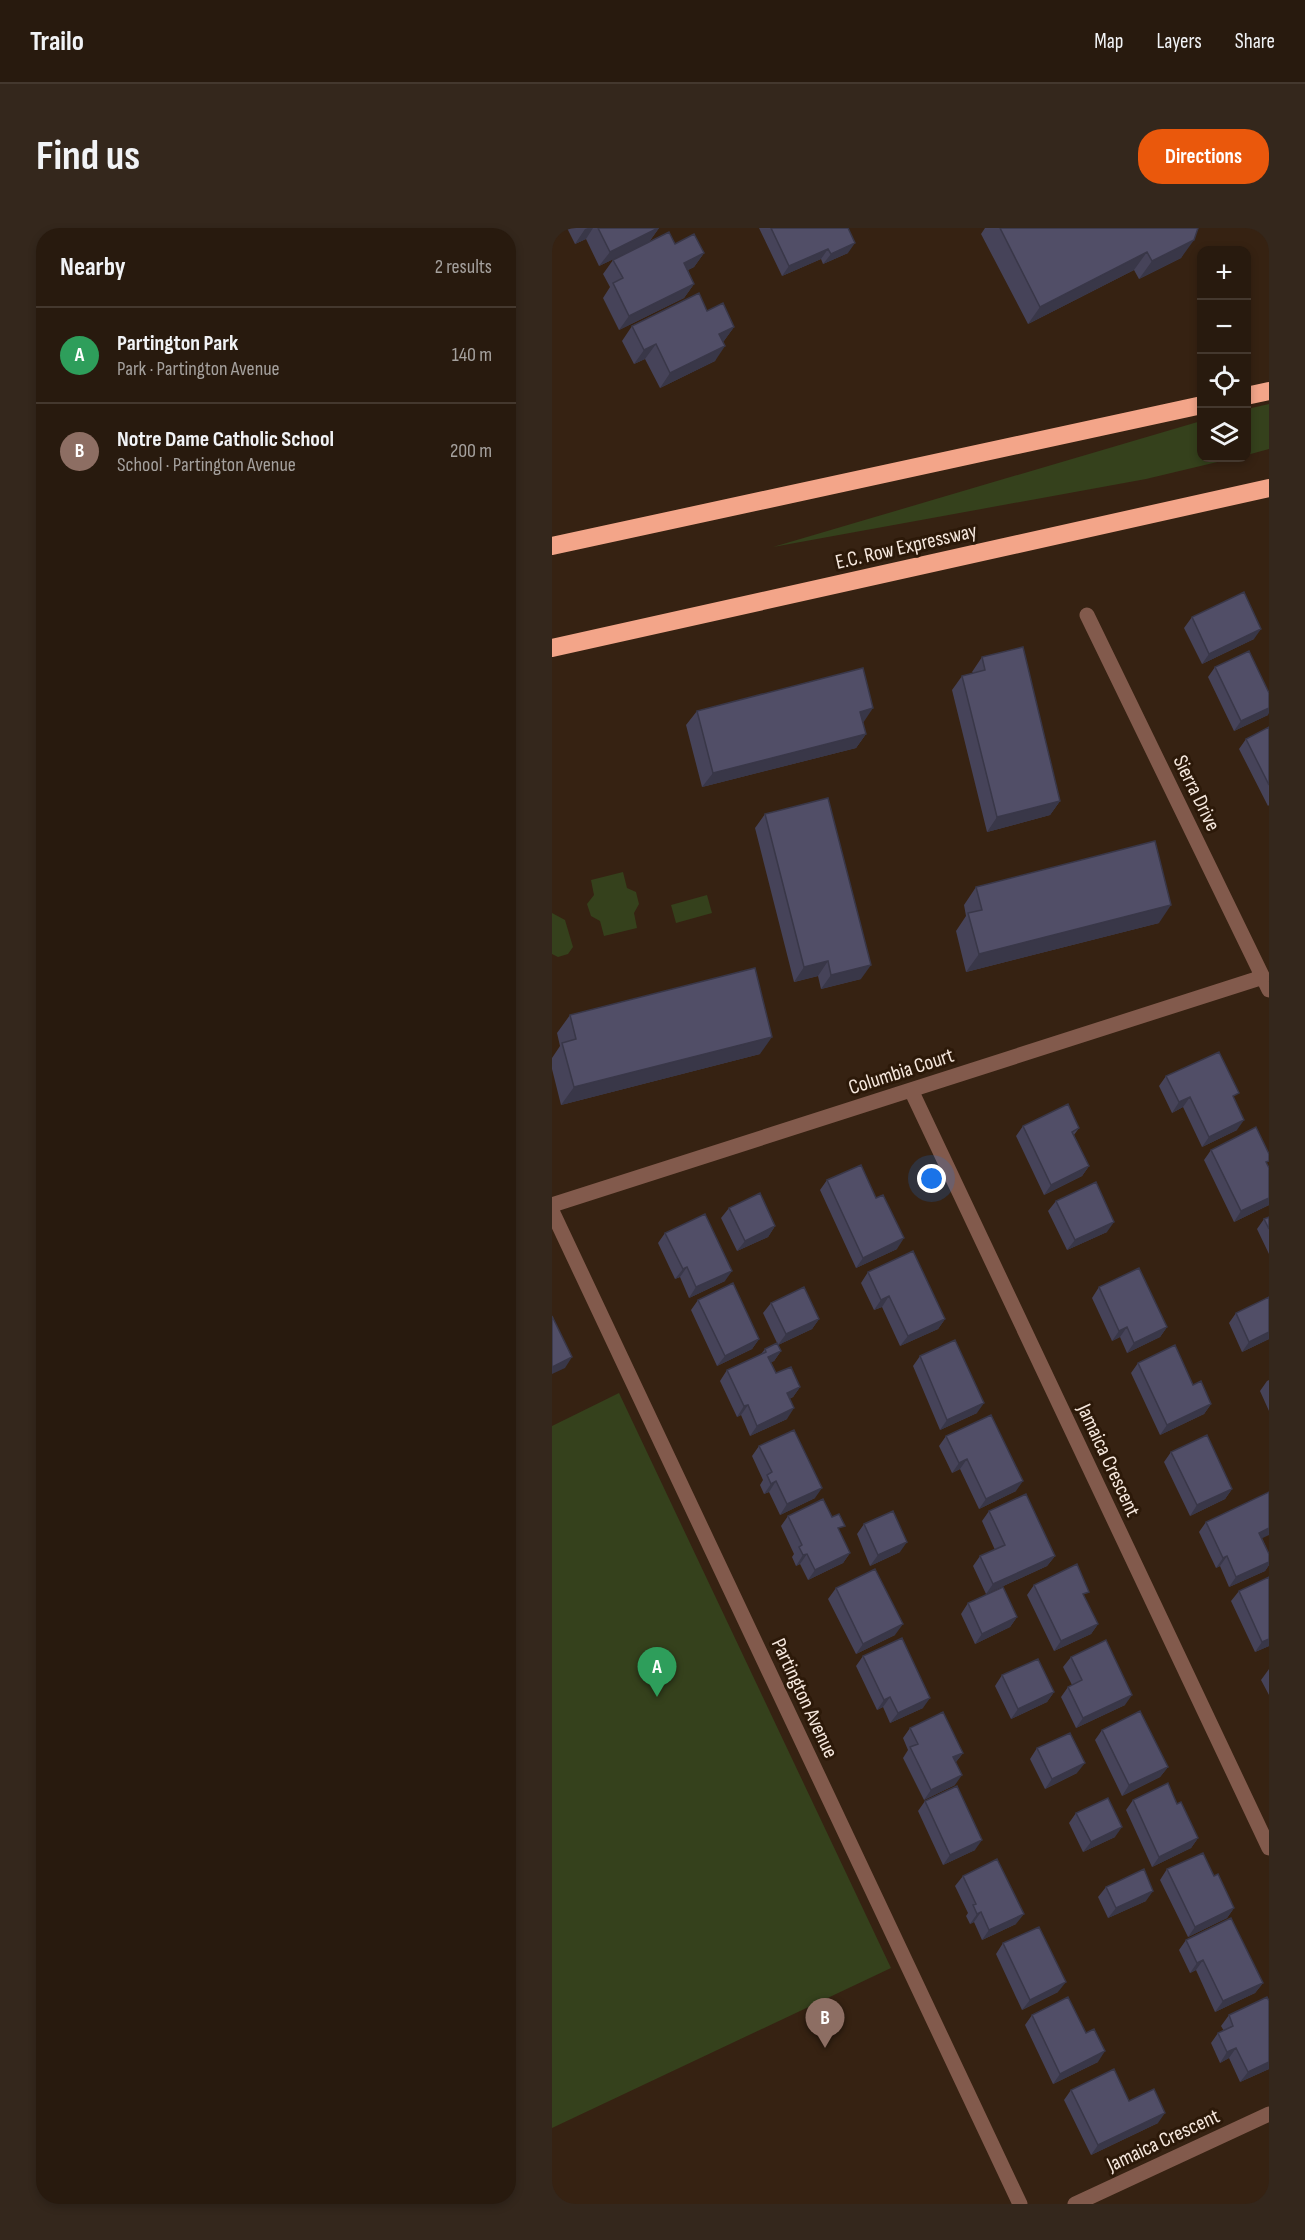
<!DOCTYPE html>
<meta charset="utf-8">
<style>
body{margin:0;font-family:"Sofia Sans Condensed",sans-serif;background:#34271c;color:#f1f3f6}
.controls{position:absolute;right:18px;top:18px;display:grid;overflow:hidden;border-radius:12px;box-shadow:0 3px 9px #0003}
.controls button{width:54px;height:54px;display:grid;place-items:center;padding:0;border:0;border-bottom:2px solid #44382e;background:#281a0e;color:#f1f3f6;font:30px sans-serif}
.you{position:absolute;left:380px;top:951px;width:21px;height:21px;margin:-15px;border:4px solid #fff;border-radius:50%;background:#1a73e8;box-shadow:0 0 0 9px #1a73e833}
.badge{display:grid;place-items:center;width:39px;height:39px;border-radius:50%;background:#ea580c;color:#fff;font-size:20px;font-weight:700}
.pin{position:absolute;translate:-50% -50px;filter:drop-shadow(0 2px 3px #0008)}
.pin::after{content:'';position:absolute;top:32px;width:21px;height:18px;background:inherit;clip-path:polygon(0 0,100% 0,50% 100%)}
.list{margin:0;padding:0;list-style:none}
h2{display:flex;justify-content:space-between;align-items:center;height:78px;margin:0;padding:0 24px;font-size:26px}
h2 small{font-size:20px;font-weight:400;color:#a5a19e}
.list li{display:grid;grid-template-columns:39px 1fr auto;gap:18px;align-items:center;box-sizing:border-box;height:96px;padding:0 24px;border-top:2px solid #44382e}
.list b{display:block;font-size:22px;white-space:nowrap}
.list p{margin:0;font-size:20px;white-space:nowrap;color:#a5a19e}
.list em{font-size:20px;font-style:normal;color:#a5a19e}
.icon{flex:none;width:33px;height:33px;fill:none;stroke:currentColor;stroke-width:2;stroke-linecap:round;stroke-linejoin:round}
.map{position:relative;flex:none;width:717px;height:1976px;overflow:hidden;border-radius:24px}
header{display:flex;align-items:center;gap:36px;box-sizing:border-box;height:84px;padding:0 30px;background:#281a0e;border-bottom:2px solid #44382e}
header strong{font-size:28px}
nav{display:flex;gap:33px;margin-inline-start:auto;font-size:21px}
.intro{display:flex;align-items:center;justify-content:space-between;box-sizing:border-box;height:144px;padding:0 36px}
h1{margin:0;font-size:42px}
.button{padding:15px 27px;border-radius:24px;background:#ea580c;color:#fff;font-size:21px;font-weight:700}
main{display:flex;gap:36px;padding:0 36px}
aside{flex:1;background:#281a0e;border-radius:24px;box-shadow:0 3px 9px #0003}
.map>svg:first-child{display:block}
.green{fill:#35411c}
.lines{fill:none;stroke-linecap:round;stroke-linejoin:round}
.minor{stroke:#825a4c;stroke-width:15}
.highway{stroke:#f3a589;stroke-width:18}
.wall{fill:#464359}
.shaded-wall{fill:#393748}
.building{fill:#514e67;stroke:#393748;stroke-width:1.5}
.labels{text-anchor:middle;stroke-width:6;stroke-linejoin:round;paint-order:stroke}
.street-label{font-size:21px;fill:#f6e8de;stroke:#2c1909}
</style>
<header>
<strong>Trailo</strong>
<nav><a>Map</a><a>Layers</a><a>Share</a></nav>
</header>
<div class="intro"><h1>Find us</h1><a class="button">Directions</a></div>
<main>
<aside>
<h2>Nearby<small>2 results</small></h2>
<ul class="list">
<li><span class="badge" style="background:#2e9e5b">A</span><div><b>Partington Park</b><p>Park · Partington Avenue</p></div><em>140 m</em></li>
<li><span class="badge" style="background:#8d6e63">B</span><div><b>Notre Dame Catholic School</b><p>School · Partington Avenue</p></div><em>200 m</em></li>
</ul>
</aside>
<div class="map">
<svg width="717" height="1976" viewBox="0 0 717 1976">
<rect width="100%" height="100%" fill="#362212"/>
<!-- green -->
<path class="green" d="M717 176V221L695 227V181Z
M649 193 650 230H682L594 251 221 319Z
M71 644 75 660 84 664 87 676 82 685 85 700 52 708 48 693 39 688 35 676 42 667 39 652Z
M155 667 160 685 124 695 119 677Z
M0 685 13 692 21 719 16 726 6 729 0 726Z
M67 1165 339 1740 0 1900V1198Z"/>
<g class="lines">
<!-- minor -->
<path class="minor" d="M535 387 717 762
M359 862 717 1620
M0 977 711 749
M0 983 468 1976
M523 1976 717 1886"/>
<!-- highway -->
<path class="highway" d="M694 168 717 163
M0 318 650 177
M0 420 717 260"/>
</g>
<!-- wall -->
<path class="wall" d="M15 0H107L97 14 47 38 34 11 23 16Z
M207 0H296V25L271 36 269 31 230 48Z
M433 0H646L629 30 587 51 582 42 476 96 429 6Z
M123 16 152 25 142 39 136 42 142 56 132 70 67 102 51 70 58 59 51 46 61 32Z
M155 83 182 99 171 114 163 133 108 160 93 131 82 136 70 113 80 98Z
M640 389 702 411 650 436 632 400Z
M430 429 508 573 498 587 435 604 400 462 410 448 421 445 420 444Z
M663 439 716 487 682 503 656 449Z
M145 483 311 495 314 506 304 520 150 559 134 497Z
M717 499V577L716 578 687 521 694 511Z
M213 586 309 751 269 761 266 748 242 754 203 600Z
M424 659 607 695 414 744 404 703 414 688 412 677Z
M18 787 208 826 9 877 0 841V830L8 818 5 805Z
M614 848 682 871 685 902 650 919 631 879 620 885 607 858Z
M471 898 527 900 522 907 537 938 530 948 492 967 464 908Z
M659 922 716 938 717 940V977L682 994 652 932Z
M275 952 324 970 345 1021 304 1040 268 962Z
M504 973 555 1004 515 1022 496 983Z
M177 980 223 998 216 1009 185 1023 169 990Z
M717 989V1026L705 1001 712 991Z
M113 1005 173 1053 137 1070 128 1049 123 1051 106 1015Z
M316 1044 393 1091 386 1101 348 1118 330 1079 322 1082 309 1055Z
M547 1059 615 1099 608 1109 575 1125 568 1109 560 1113 540 1070Z
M146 1072 207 1111 200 1121 165 1138 139 1082Z
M219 1075 267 1091 260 1101 226 1117 211 1085Z
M684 1085 717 1111 690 1124 677 1095Z
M213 1121 229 1123 222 1133 219 1134 224 1145 248 1159 241 1169 237 1171 235 1191 198 1208 189 1187 185 1189 168 1153 175 1142 209 1126Z
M368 1128 425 1185 388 1202 361 1138Z
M586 1135 641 1157 659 1176 652 1186 608 1207 579 1145Z
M717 1152V1183L708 1163 715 1153Z
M394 1208 464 1263 427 1281 408 1241 400 1245 387 1218Z
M207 1218 263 1270 228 1287 217 1264 212 1266 208 1257 211 1252 200 1228Z
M619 1224 680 1261 673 1271 638 1288 612 1234Z
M437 1283 503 1328 495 1338 434 1366 421 1338 428 1328 443 1322 430 1293Z
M236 1288 288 1304 298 1325 291 1335 256 1352 248 1336 244 1338 240 1329 242 1326 229 1298Z
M654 1294 710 1310 717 1326V1337L713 1343 677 1359 668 1338 664 1340 647 1304Z
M312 1296 348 1324 318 1338 305 1306Z
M482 1357 533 1370 546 1396 539 1406 502 1423 475 1367Z
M284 1360 343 1407 304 1426 276 1371Z
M687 1363 717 1418 703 1424 679 1373Z
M416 1375 465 1389 458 1399 423 1416 409 1386Z
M311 1428 371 1480 338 1495 331 1479 325 1482 304 1438Z
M519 1429 573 1477 524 1500 509 1469 516 1459 520 1457 511 1439Z
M717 1441V1467L709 1452Z
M450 1447 502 1464 495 1474 459 1491 443 1458Z
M358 1500 411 1525 404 1534 403 1557 372 1572 351 1530 356 1522 351 1510Z
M550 1502 616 1539 608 1549 570 1568 543 1512Z
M485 1520 525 1545 493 1561 478 1531Z
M581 1572 625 1576 646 1610 639 1620 600 1639 574 1582Z
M373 1573 423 1622 391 1637 366 1583Z
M524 1585 563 1609 531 1624 517 1595Z
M615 1641 662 1648 682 1680 675 1690 636 1709 608 1652Z
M411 1648 464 1696 430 1712 422 1694 418 1696 414 1688 416 1685 403 1658Z
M554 1659 594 1673 556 1690 546 1669Z
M634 1712 711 1755 703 1765 663 1784 644 1742 638 1745 627 1722Z
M451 1715 506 1764 470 1782 444 1726Z
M717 1773V1841L688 1854 677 1830 668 1835 659 1815 666 1805 672 1803 669 1798 677 1787Z
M480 1787 534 1805 546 1834 501 1856 473 1797Z
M519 1862 606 1895 539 1927 512 1872Z"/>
<!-- shaded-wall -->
<path class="shaded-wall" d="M36 0H41L34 11 23 16 33 1Z
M107 0 97 14 47 38 58 24Z
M642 12 629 30 587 51 600 33Z
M303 15 296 25 271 36 279 26Z
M276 21 269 31 230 48 237 38Z
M595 24 582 42 476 96 488 79Z
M152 25 142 39 122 49 132 35Z
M142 56 132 70 67 102 77 88Z
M182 99 172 113 157 121 167 106Z
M104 116 93 131 82 136 92 122Z
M173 118 163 133 108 160 118 145Z
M709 401 702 411 650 436 657 426Z
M321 480 311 495 308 484Z
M717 480V485L716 487 682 503 689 493Z
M314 506 304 520 150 559 161 545Z
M508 573 498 587 435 604 445 589Z
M619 677 607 695 414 744 427 726Z
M276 733 266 748 242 754 252 739Z
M319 737 309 751 269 761 279 747Z
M220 809 208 826 9 877 22 859Z
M638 869 631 879 620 885 627 874Z
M692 892 685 902 650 919 657 909Z
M537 938 530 948 492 967 499 957Z
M717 970V977L682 994 689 983Z
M562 994 555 1004 515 1022 523 1012Z
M223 998 216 1009 185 1023 193 1013Z
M352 1010 345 1021 304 1040 311 1030Z
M135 1039 128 1049 123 1051 131 1041Z
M180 1043 173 1053 137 1070 144 1059Z
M337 1068 330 1079 322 1082 329 1072Z
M267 1091 260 1101 226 1117 234 1106Z
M393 1091 386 1101 348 1118 356 1108Z
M575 1099 568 1109 560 1113 567 1103Z
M615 1099 608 1109 575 1125 582 1115Z
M717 1104V1111L690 1124 697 1114Z
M207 1111 200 1121 165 1138 173 1128Z
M229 1123 222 1133 209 1139 216 1129Z
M20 1129 13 1140 0 1146V1139Z
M248 1159 241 1169 228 1175 235 1165Z
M432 1175 425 1185 388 1202 395 1192Z
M659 1176 652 1186 608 1207 615 1197Z
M196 1177 189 1187 185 1189 192 1178Z
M242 1180 235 1191 198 1208 205 1198Z
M415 1231 408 1241 400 1245 407 1235Z
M224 1253 217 1264 212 1266 219 1256Z
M471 1253 464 1263 427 1281 434 1271Z
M270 1260 263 1270 228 1287 235 1276Z
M680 1261 673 1271 638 1288 645 1277Z
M717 1300V1307L700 1315 707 1305Z
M355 1314 348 1324 318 1338 326 1327Z
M298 1325 291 1335 256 1352 263 1342Z
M255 1326 248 1336 244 1338 251 1327Z
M503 1328 495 1338 434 1366 441 1356Z
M675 1328 668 1338 664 1340 671 1330Z
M717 1334V1337L713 1343 677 1359 684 1349Z
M465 1389 458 1399 423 1416 430 1406Z
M351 1396 343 1407 304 1426 311 1416Z
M546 1396 539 1406 502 1423 509 1413Z
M717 1411V1418L703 1424 710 1414Z
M502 1464 495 1474 459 1491 466 1481Z
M580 1467 573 1477 524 1500 531 1490Z
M338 1469 331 1479 325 1482 332 1472Z
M378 1470 371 1480 338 1495 346 1485Z
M411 1525 403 1535 401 1529Z
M533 1535 525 1545 493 1561 500 1551Z
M616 1539 608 1549 570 1568 577 1557Z
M410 1547 403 1557 372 1572 379 1562Z
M570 1599 563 1609 531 1624 539 1614Z
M646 1610 639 1620 600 1639 607 1629Z
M430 1612 423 1622 391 1637 398 1627Z
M601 1663 594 1673 556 1690 564 1680Z
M682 1680 675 1690 636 1709 643 1699Z
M429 1684 422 1694 418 1696 425 1686Z
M472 1686 464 1696 430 1712 437 1702Z
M651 1732 644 1742 638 1745 645 1735Z
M514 1754 506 1764 470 1782 478 1772Z
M711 1755 703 1765 663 1784 671 1773Z
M684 1820 677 1830 668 1835 675 1824Z
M553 1823 546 1834 501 1856 508 1846Z
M717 1834V1841L688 1854 696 1844Z
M613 1885 606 1895 539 1927 546 1917Z"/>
<!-- building -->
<path class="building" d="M46 0H106L58 24Z
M219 0H296L303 15 279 26 276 21 237 38Z
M448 0H646L642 12 600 33 595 24 488 79Z
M117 4 123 16 142 6 152 25 132 35 142 56 77 88 61 55 71 50 61 32Z
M147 65 155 83 171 75 182 99 167 106 173 118 118 145 104 116 92 122 80 98Z
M692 364 709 401 657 426 640 389Z
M471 419 508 573 445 589 410 448 433 442 430 429Z
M697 423 717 465V480L689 493 663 439Z
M311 440 321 480 308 484 314 506 161 545 145 483Z
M717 499V557L694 511Z
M276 570 319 737 279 747 276 733 252 739 213 586Z
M603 613 619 677 427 726 416 685 430 682 424 659Z
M203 740 220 809 22 859 10 815 24 811 18 787Z
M667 824 687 865 681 868 692 892 657 909 638 869 627 874 614 848Z
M516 876 527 900 520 904 537 938 499 957 471 898Z
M704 899 717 926V933L714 934 717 940V970L689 983 659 922Z
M309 937 324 970 331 967 352 1010 311 1030 275 952Z
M544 954 562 994 523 1012 504 973Z
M208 965 223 998 193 1013 177 980Z
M153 986 180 1043 144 1059 135 1039 131 1041 113 1005Z
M717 989V1001L712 991Z
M361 1023 393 1091 356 1108 337 1068 329 1072 316 1044Z
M587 1040 615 1099 582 1115 575 1099 567 1103 547 1059Z
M181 1055 207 1111 173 1128 146 1072Z
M252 1059 267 1091 234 1106 219 1075Z
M717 1069V1104L697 1114 684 1085Z
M0 1088 20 1129 0 1139Z
M403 1112 432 1175 395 1192 368 1128Z
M225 1115 229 1123 216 1129 224 1145 239 1139 248 1159 235 1165 242 1180 205 1198 196 1177 192 1178 175 1142 214 1124 213 1121Z
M623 1117 641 1157 649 1153 659 1176 615 1197 586 1135Z
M439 1187 471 1253 434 1271 415 1231 407 1235 394 1208Z
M242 1202 270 1260 235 1276 224 1253 219 1256 215 1247 220 1244 207 1218Z
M655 1207 680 1261 645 1277 619 1224Z
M717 1264V1300L707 1305 717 1326V1334L684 1349 675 1328 671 1330 654 1294Z
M474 1266 503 1328 441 1356 428 1328 453 1317 437 1283Z
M271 1271 280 1289 287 1286 293 1298 286 1300 298 1325 263 1342 255 1326 251 1327 247 1319 250 1317 236 1288Z
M341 1283 355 1314 326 1327 312 1296Z
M525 1336 537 1364 531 1366 546 1396 509 1413 482 1357Z
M323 1341 351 1396 311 1416 284 1360Z
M717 1349V1411L710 1414 687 1363Z
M451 1359 465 1389 430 1406 416 1375Z
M350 1410 378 1470 346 1485 338 1469 332 1472 311 1428Z
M554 1412 580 1467 531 1490 516 1459 530 1452 519 1429Z
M486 1431 502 1464 466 1481 450 1447Z
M588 1483 616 1539 577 1557 550 1502Z
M391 1484 411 1525 401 1529 410 1547 379 1562 358 1519 366 1516 358 1500Z
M518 1505 533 1535 500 1551 485 1520Z
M616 1555 625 1576 629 1574 646 1610 607 1629 581 1572Z
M405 1558 430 1612 398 1627 373 1573Z
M556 1570 570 1599 539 1614 524 1585Z
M651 1625 662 1648 666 1646 682 1680 643 1699 615 1641Z
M445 1631 472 1686 437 1702 429 1684 425 1686 421 1677 424 1676 411 1648Z
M592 1641 601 1663 564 1680 554 1659Z
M679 1690 711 1755 671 1773 651 1732 645 1735 634 1712Z
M487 1699 514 1754 478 1772 451 1715Z
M516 1769 534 1805 542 1801 553 1823 508 1846 480 1787Z
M715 1769 717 1773V1834L696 1844 684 1820 675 1824 666 1805 681 1798 677 1787Z
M562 1841 577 1873 602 1861 613 1885 546 1917 519 1862Z"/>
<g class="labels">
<!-- street labels -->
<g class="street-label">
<text transform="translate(354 318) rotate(-13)" y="7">E.C. Row Expressway</text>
<text transform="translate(645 565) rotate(64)" y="7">Sierra Drive</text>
<text transform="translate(349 843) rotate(-18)" y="7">Columbia Court</text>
<text transform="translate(557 1232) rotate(65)" y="7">Jamaica Crescent</text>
<text transform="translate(253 1470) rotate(65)" y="7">Partington Avenue</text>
<text transform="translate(611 1912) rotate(-25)" y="7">Jamaica Crescent</text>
</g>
</g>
</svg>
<div class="controls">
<button>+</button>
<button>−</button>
<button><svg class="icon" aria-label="locate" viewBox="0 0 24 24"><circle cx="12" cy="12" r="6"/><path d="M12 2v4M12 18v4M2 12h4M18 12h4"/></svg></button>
<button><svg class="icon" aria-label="layers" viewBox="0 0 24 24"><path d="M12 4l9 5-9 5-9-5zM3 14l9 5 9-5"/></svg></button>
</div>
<div class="you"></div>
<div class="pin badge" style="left:105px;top:1469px;background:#2e9e5b">A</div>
<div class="pin badge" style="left:273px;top:1820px;background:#8d6e63">B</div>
</div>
</main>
